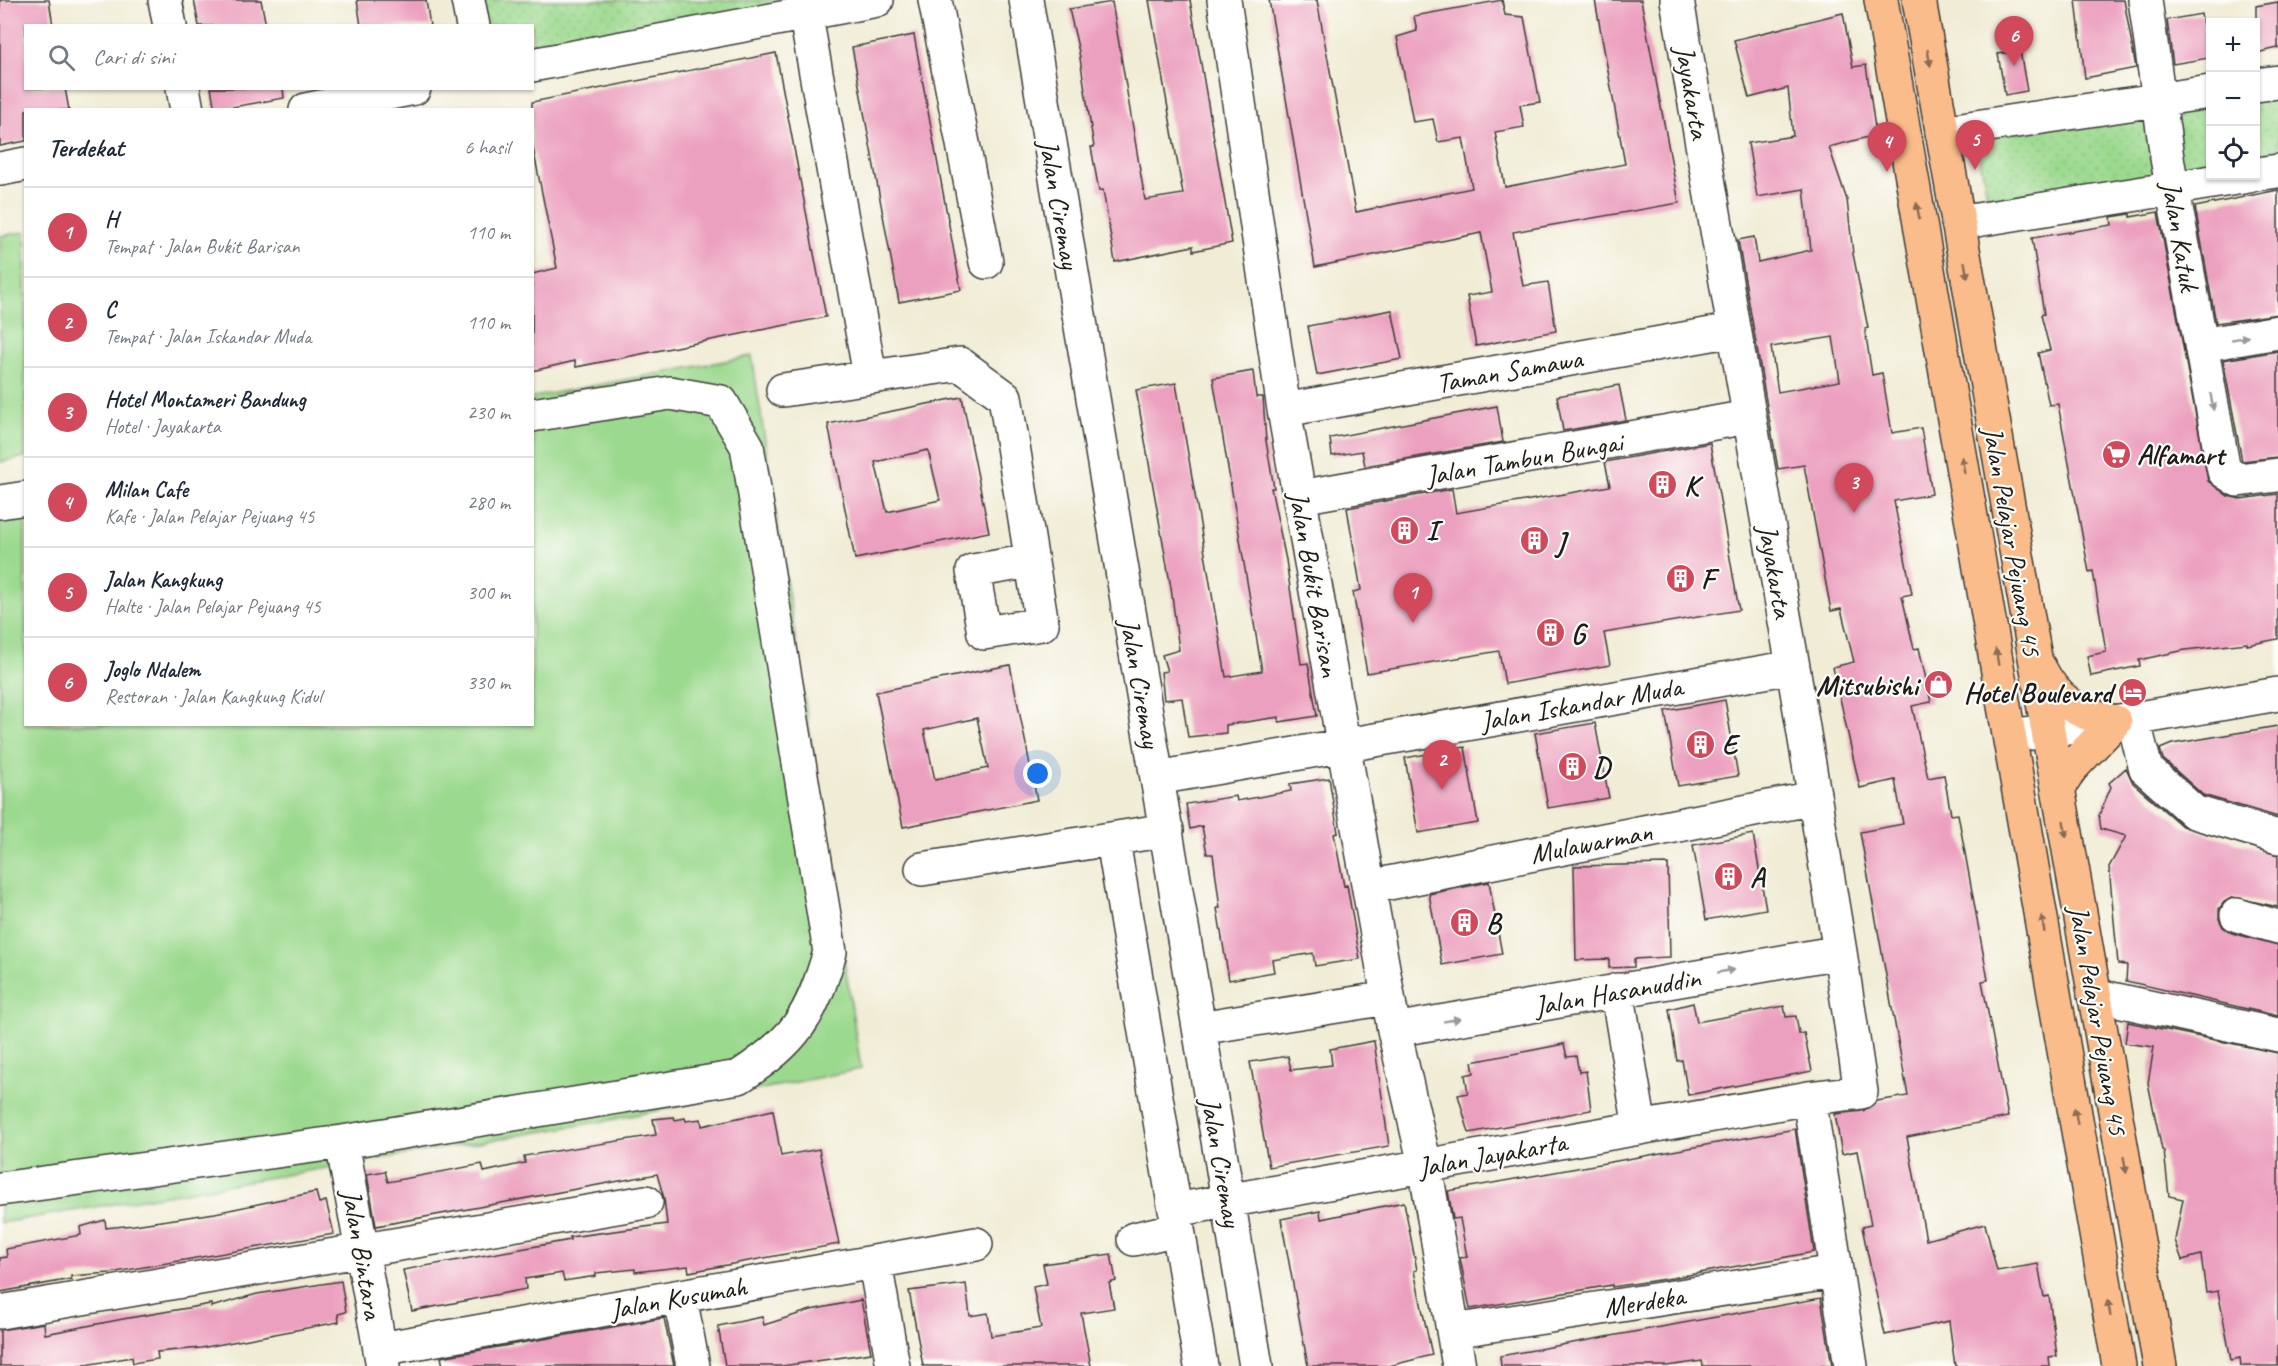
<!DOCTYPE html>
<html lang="id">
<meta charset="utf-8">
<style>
body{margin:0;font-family:Caveat,sans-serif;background:#f6f6f7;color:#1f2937}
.controls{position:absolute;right:18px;top:18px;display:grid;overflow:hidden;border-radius:0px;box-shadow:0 2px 4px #0004}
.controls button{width:54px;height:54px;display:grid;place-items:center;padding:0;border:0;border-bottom:2px solid #e0e1e3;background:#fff;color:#1f2937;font:30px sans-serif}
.you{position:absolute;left:1038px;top:774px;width:21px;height:21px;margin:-15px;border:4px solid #fff;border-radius:50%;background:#1a73e8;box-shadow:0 0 0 9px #1a73e833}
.badge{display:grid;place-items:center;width:39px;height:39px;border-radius:50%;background:#d1495b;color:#fff;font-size:20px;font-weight:700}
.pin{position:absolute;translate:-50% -50px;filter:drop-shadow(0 2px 3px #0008)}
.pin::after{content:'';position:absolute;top:32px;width:21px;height:18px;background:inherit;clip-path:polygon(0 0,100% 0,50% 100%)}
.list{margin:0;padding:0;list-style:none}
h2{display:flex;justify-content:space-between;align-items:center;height:78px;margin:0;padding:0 24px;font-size:26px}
h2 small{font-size:20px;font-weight:400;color:#747a83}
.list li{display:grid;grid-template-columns:39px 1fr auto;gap:18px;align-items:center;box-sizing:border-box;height:90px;padding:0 24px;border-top:2px solid #e0e1e3}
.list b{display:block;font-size:22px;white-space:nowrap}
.list p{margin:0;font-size:20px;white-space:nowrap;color:#747a83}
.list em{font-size:20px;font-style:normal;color:#747a83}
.icon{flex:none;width:33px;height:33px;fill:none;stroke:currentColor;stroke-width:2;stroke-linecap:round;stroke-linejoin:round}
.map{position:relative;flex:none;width:2278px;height:1366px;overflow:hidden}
.search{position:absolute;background:#fff;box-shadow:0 2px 4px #0004;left:24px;top:24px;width:510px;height:66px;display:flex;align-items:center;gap:15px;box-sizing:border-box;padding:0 21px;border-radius:0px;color:#747a83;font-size:22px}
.panel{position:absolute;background:#fff;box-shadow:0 2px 4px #0004;left:24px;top:108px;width:510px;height:618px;border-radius:0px}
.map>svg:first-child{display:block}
.grass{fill:#9bd98e;stroke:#5c7a55;stroke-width:1.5}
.park{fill:url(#park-dots);stroke:#5c7a55;stroke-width:1.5}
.building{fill:#eca0bf;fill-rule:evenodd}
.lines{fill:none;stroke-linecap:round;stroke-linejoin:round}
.minor-casing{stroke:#3c3b38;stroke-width:36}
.major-casing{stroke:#3c3b38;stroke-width:36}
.minor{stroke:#fff;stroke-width:33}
.major{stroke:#fabc8b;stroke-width:33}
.oneway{fill:#8b6c54}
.oneway2{fill:#999}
.labels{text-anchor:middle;stroke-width:4.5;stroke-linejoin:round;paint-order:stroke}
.street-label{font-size:28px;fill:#1c1c1c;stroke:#fdfcf7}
.poi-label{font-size:28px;font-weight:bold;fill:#1c1c1c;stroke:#fdfcf7;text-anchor:start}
</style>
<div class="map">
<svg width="2278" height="1366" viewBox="0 0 2278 1366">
<defs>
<pattern id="park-dots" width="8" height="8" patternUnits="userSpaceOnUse" patternTransform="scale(1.5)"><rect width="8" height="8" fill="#9bd98e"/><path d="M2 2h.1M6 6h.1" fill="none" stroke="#85ba7a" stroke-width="1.8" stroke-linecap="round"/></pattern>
</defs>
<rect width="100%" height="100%" fill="#fdfcf7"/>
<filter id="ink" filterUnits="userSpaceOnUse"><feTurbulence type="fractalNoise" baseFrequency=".0167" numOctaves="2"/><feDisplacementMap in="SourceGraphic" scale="12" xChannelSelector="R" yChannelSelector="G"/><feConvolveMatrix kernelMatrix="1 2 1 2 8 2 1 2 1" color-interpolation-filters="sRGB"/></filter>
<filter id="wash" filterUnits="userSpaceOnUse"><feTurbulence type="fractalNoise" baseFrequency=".008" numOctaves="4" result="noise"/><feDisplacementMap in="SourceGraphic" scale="24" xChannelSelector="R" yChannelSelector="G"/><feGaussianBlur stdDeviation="1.35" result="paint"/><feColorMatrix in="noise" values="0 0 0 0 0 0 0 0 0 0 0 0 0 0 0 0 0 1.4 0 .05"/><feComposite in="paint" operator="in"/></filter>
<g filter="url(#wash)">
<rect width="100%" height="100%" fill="#f0ecd5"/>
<!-- grass -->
<path class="grass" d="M25 232V457L0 462V236Z
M752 356 861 1069 610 1120 0 1223V496L25 491 26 724H532L533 397Z"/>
<!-- park -->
<path class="park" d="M478 0H784L785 7 533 57 532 26 483 25Z
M2278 90V174L1993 227 1976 138 2210 101V176H2256V94Z"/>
<g id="blocks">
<!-- building -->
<path class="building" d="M0 0H49L53 26H26V88H65L69 110H26V141L0 146Z
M194 0H261L266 26H199Z
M357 0H426L430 26H361Z
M1149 0H1190L1232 243 1193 251V246L1115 262 1103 190 1099 191 1091 147H1094L1079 52 1069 9 1112 2 1145 200 1183 194Z
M1269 0H1317L1356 212 1472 188 1463 138 1438 142 1433 119 1413 122 1397 37 1417 31 1414 16 1502 0 1505 15 1524 17 1540 102 1520 105 1524 127 1495 132 1505 187 1625 164 1595 0H1641L1679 203 1513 232 1523 286 1548 282 1556 331 1476 346 1467 296 1492 292 1481 233 1315 267Z
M2076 0H2124L2136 68 2085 78Z
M2278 2V48L2256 53V6Z
M1843 13 1853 67 1866 65 1876 135 1829 147 1847 200 1853 254 1868 328 1865 329 1872 375 1882 373 1892 433 1921 428 1932 494 1894 501 1912 594 1902 596 1914 649 1919 648 1931 702 1912 706 1928 778 1944 775 1951 815 1958 814 1988 980 1982 981 2008 1117 1907 1137 1926 1240 1985 1224 1997 1271 2038 1264 2044 1297 2049 1296 2057 1356 2049 1357 2050 1366H1955L1949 1321 1885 1335 1862 1227 1871 1225 1857 1151 1842 1154 1835 1114 1863 1111 1877 1101 1908 1096 1860 832 1903 824 1895 780 1860 788 1833 667 1854 662 1841 609 1831 611 1804 465 1778 469 1738 240 1754 237 1758 262 1811 250 1804 189 1757 197 1748 143 1793 136 1788 88 1749 98 1734 40ZM1833 337 1840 381 1778 392 1771 347Z
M2201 14 2209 58 2173 64 2167 20Z
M914 35 961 290 899 302 852 47Z
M2020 51 2027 91 2005 95 1998 54Z
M776 53 826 317 576 367 575 361 532 371V274L557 268 532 143V102Z
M211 88H283L284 98 215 110Z
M2278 190V314L2216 323 2195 207Z
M2158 212 2208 481 2228 496 2240 499 2278 494V639L2247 645V643L2185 650 2139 660 2140 666 2091 676 2087 656 2106 652 2093 571 2089 572 2058 404 2049 405 2038 353 2050 350 2041 315 2044 314 2032 238 2112 225 2111 217 2130 214V217Z
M1392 310 1402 359 1317 375 1308 326Z
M2278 351V457L2242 461 2223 360Z
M1253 371 1256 397H1263L1266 441 1274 488H1271L1286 560 1301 664 1308 663 1317 716 1279 722V717L1226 725V733L1188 737 1182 698 1164 700 1161 672 1167 671 1162 655 1179 650 1171 588 1136 390 1176 383 1226 677 1262 671 1213 378Z
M1619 385 1626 420 1563 431 1557 396Z
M962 397 989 532 855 559 828 424ZM928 450 940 500 887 512 875 462Z
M1497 406 1503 442 1365 466 1362 451 1332 456 1330 438Z
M1710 443 1739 610 1604 633 1610 665 1505 684 1499 651 1367 673 1353 592 1361 590 1347 508 1452 489 1456 513 1610 486 1605 462Z
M1010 665 1037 800 903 827 876 692ZM977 718 988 768 935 780 924 730Z
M1725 700 1738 776 1678 786 1665 711Z
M1595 723 1609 798 1548 808 1535 733Z
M2278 726V817L2203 795 2163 759 2160 749 2172 744Z
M1465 747 1478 823 1418 833 1405 758Z
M2126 768 2133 783 2182 826 2278 855V907L2233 897 2224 902 2219 909V919L2223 927 2232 933 2278 945V1016L2126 981 2127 965 2118 964 2109 867 2126 836 2101 829 2099 815 2111 787 2109 783Z
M1329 778 1338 833 1334 834 1344 886 1347 885 1360 959 1315 966 1313 953 1272 960 1274 972 1229 980 1217 908H1220L1213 854H1207L1202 826 1190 829 1186 804 1236 796 1237 801 1291 791 1290 784Z
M1753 834 1766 909 1706 920 1693 845Z
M1668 864 1670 957 1634 959V967L1609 968V959L1576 960 1574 866Z
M1489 882 1502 954 1442 965 1429 894Z
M1693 1003 1697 1022 1784 1006 1786 1017 1796 1016 1799 1034 1804 1033 1812 1071 1688 1095 1682 1060 1677 1061 1669 1009Z
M2128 1022 2278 1053V1366H2241L2240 1358 2231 1360 2218 1291 2206 1293 2201 1255 2182 1260 2175 1240 2183 1199 2169 1196 2164 1151 2162 1150 2148 1083 2154 1047 2125 1043Z
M1374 1041 1389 1146 1269 1167 1250 1062 1288 1056 1291 1070 1332 1065 1330 1049Z
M1564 1044 1567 1057 1576 1056 1579 1072 1586 1071 1591 1110 1469 1133 1458 1095 1468 1093 1465 1075 1474 1073 1472 1062Z
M773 1110 781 1156 819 1149 839 1244 689 1272 688 1266 635 1272V1269L596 1273V1276L564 1281 562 1273 525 1279 526 1289 412 1311 403 1270 570 1240V1237L667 1224 664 1198 657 1174 376 1226 367 1174 385 1171 388 1182 482 1164 484 1172 525 1163 524 1156 656 1135 653 1119 674 1117 675 1120 685 1118 686 1121 701 1119 702 1126Z
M1795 1129 1814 1252 1672 1278 1612 1287V1285L1470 1309 1460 1258 1467 1257 1460 1218 1453 1219 1448 1191Z
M316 1192 319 1203 326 1201 334 1234 110 1273 71 1276V1279L0 1292V1258L7 1257 6 1249 81 1235 80 1227 105 1220 106 1228 134 1225 215 1213Z
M1404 1202 1417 1270 1414 1271 1432 1355 1389 1366H1308L1281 1219 1320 1211 1321 1219Z
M1111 1254 1116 1281 1109 1283 1114 1308 1081 1313 1091 1366H923L909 1291 966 1284 970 1316 988 1313 991 1336 1041 1328 1033 1287 1047 1284 1043 1264Z
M341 1281 346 1312 338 1314 339 1322 201 1348 157 1352 158 1359 133 1363 132 1357 79 1366H0V1330L44 1323 45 1334 123 1319 211 1304V1307L257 1294Z
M1821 1298 1832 1366H1703L1702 1361 1667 1366H1501L1500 1356Z
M861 1300 871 1353 782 1366H725L718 1326 762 1317 764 1325 811 1310Z
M664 1318 674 1366H443L441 1357Z"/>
</g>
</g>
<g filter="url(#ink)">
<use href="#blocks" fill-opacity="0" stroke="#3c3b38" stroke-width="1.5"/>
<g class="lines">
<defs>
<path id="minor" d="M165 0 170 26
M468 0 473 26
M803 0 870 376
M935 0 986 262
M1026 0 1256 1366
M1224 0 1284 410 1394 1030 1425 1165 1459 1366
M2145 0 2167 158 2224 471 2238 480 2278 475
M532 65 877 0
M2256 85 2278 82
M183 88 187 110
M306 110 414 88
M1942 132 2210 92
M0 169 26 164
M2256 174 2278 171
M1958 223 2249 176
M2201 345 2278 332
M783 390 960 364 1005 397 1042 624 984 633 973 571 1030 561
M1284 410 1734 330
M1300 497 1748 417
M0 502 26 498
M2133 719 2146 769 2194 812 2278 837
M2010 736 2133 719 2278 694
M1157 778 1793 667
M1113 841 1175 1210 1809 1098 1861 1092 1840 952 1793 667 1677 0
M922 869 1167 830
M1369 887 1814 798
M2237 915 2278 927
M1617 990 1640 1128
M2094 995 2278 1035
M1199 1028 1388 998
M1394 1030 1840 952
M1809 1098 1851 1366
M342 1142 383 1366
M0 1189 342 1142 739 1077C796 1040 811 1017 830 952L747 446 721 402 670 393 532 415
M1134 1239 1178 1229 1201 1366
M875 1263 893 1366
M680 1297 693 1366
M0 1312 646 1202
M1453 1331 1835 1272
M380 1349 976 1244"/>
<path id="major" d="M1881 0 2119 1366
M1919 0 2160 1366
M2039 667C2057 703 2077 712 2115 722
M2058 789 2071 768 2115 722"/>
</defs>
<!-- minor casing -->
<use href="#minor" class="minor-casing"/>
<!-- major casing -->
<use href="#major" class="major-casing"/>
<!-- minor -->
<use href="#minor" class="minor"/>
<!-- major -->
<use href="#major" class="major"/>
</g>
<!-- one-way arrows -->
<defs><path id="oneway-solid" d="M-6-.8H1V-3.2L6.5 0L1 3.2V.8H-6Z" transform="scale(1.5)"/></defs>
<g class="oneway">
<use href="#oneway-solid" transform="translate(1929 58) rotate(80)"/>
<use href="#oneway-solid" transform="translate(1918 211) rotate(-100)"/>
<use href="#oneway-solid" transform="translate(1966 270) rotate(80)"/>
<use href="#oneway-solid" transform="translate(1963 465) rotate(-100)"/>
<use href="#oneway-solid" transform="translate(1997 657) rotate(-100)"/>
<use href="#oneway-solid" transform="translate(2065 829) rotate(80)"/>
<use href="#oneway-solid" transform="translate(2043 924) rotate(-100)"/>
<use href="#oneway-solid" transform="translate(2076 1116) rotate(-100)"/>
<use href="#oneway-solid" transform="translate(2125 1165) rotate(80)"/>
<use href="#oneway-solid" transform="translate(2109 1308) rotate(-100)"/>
</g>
<g class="oneway2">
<use href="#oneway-solid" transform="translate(2240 338) rotate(-10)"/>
<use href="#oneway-solid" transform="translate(2212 402) rotate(80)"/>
<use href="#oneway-solid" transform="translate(1726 971) rotate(-10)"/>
<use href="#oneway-solid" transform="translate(1452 1020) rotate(-10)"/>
</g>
</g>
<!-- icons -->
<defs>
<symbol id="supermarket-disc" viewBox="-11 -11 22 22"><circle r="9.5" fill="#d1495b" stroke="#fdfcf7"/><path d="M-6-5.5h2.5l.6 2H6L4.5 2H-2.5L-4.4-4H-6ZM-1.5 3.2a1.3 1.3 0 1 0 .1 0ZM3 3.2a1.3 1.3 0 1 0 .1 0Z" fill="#fff"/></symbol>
<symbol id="building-disc" viewBox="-11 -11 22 22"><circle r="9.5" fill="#d1495b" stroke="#fdfcf7"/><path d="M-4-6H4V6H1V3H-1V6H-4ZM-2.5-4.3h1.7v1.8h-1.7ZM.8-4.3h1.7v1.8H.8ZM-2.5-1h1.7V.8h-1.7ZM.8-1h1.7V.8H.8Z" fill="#fff"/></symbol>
<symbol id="shop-disc" viewBox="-11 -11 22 22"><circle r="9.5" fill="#d1495b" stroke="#fdfcf7"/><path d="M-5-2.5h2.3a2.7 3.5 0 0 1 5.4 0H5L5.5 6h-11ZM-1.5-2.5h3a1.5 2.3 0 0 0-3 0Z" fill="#fff"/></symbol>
<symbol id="hotel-disc" viewBox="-11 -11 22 22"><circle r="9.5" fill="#d1495b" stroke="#fdfcf7"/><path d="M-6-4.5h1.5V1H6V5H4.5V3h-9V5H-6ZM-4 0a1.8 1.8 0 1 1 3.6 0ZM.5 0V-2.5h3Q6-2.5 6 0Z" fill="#fff"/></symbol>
</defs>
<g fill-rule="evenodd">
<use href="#supermarket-disc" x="2100" y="438" width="33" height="33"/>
<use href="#building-disc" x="1646" y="468" width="33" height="33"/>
<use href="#building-disc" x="1388" y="514" width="33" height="33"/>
<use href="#building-disc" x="1518" y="524" width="33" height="33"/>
<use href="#building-disc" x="1664" y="562" width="33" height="33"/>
<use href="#building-disc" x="1534" y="616" width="33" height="33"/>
<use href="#shop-disc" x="1922" y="668" width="33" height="33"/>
<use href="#hotel-disc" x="2116" y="676" width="33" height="33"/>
<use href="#building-disc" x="1684" y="728" width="33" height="33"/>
<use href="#building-disc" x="1556" y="750" width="33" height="33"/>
<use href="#building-disc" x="1712" y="860" width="33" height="33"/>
<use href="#building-disc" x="1448" y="906" width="33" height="33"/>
</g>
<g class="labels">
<!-- street labels -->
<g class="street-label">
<text transform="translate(1693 92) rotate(80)" y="10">Jayakarta</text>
<text transform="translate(1060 204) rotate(80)" y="10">Jalan Ciremay</text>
<text transform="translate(2181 236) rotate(80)" y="10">Jalan Katuk</text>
<text transform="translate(1509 370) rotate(-10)" y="10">Taman Samawa</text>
<text transform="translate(1524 458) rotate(-10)" y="10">Jalan Tambun Bungai</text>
<text transform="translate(2013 541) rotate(80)" y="10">Jalan Pelajar Pejuang 45</text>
<text transform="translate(1776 571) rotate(80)" y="10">Jayakarta</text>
<text transform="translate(1315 584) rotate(80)" y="10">Jalan Bukit Barisan</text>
<text transform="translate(1141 683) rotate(80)" y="10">Jalan Ciremay</text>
<text transform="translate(1581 703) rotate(-10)" y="10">Jalan Iskandar Muda</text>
<text transform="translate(1591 842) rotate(-11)" y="10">Mulawarman</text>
<text transform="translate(1617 991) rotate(-10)" y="10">Jalan Hasanuddin</text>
<text transform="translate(2099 1020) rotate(80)" y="10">Jalan Pelajar Pejuang 45</text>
<text transform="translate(1492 1154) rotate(-10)" y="10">Jalan Jayakarta</text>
<text transform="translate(1222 1162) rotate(80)" y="10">Jalan Ciremay</text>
<text transform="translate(363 1254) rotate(80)" y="10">Jalan Bintara</text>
<text transform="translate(678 1297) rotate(-10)" y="10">Jalan Kusumah</text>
<text transform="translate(1644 1301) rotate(-9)" y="10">Merdeka</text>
</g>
<!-- poi labels -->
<g class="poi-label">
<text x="2137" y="464">Alfamart</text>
<text x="1684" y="495">K</text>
<text x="1426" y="540">I</text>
<text x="1556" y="551">J</text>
<text x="1701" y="588">F</text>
<text x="1571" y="643">G</text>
<text x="1918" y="695" text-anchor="end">Mitsubishi</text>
<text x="2112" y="702" text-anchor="end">Hotel Boulevard</text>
<text x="1722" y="754">E</text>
<text x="1593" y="776">D</text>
<text x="1750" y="887">A</text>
<text x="1486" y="932">B</text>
</g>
</g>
</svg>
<div class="controls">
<button>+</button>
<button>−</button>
<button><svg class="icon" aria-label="locate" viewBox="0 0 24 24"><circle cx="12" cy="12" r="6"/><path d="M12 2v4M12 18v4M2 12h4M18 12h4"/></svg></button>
</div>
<div class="you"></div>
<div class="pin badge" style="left:1413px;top:623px">1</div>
<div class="pin badge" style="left:1442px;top:790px">2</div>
<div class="pin badge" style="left:1854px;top:513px">3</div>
<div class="pin badge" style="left:1887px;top:172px">4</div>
<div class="pin badge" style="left:1975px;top:170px">5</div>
<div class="pin badge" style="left:2014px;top:66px">6</div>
<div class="search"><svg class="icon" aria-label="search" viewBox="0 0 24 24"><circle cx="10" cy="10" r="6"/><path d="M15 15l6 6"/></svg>Cari di sini</div>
<section class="panel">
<h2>Terdekat<small>6 hasil</small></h2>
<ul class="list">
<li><span class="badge">1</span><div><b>H</b><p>Tempat · Jalan Bukit Barisan</p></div><em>110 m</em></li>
<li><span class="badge">2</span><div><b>C</b><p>Tempat · Jalan Iskandar Muda</p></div><em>110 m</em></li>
<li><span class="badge">3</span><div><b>Hotel Montameri Bandung</b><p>Hotel · Jayakarta</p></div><em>230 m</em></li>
<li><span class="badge">4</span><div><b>Milan Cafe</b><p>Kafe · Jalan Pelajar Pejuang 45</p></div><em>280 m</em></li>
<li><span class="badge">5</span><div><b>Jalan Kangkung</b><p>Halte · Jalan Pelajar Pejuang 45</p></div><em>300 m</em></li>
<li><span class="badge">6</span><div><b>Joglo Ndalem</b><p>Restoran · Jalan Kangkung Kidul</p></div><em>330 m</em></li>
</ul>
</section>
</div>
